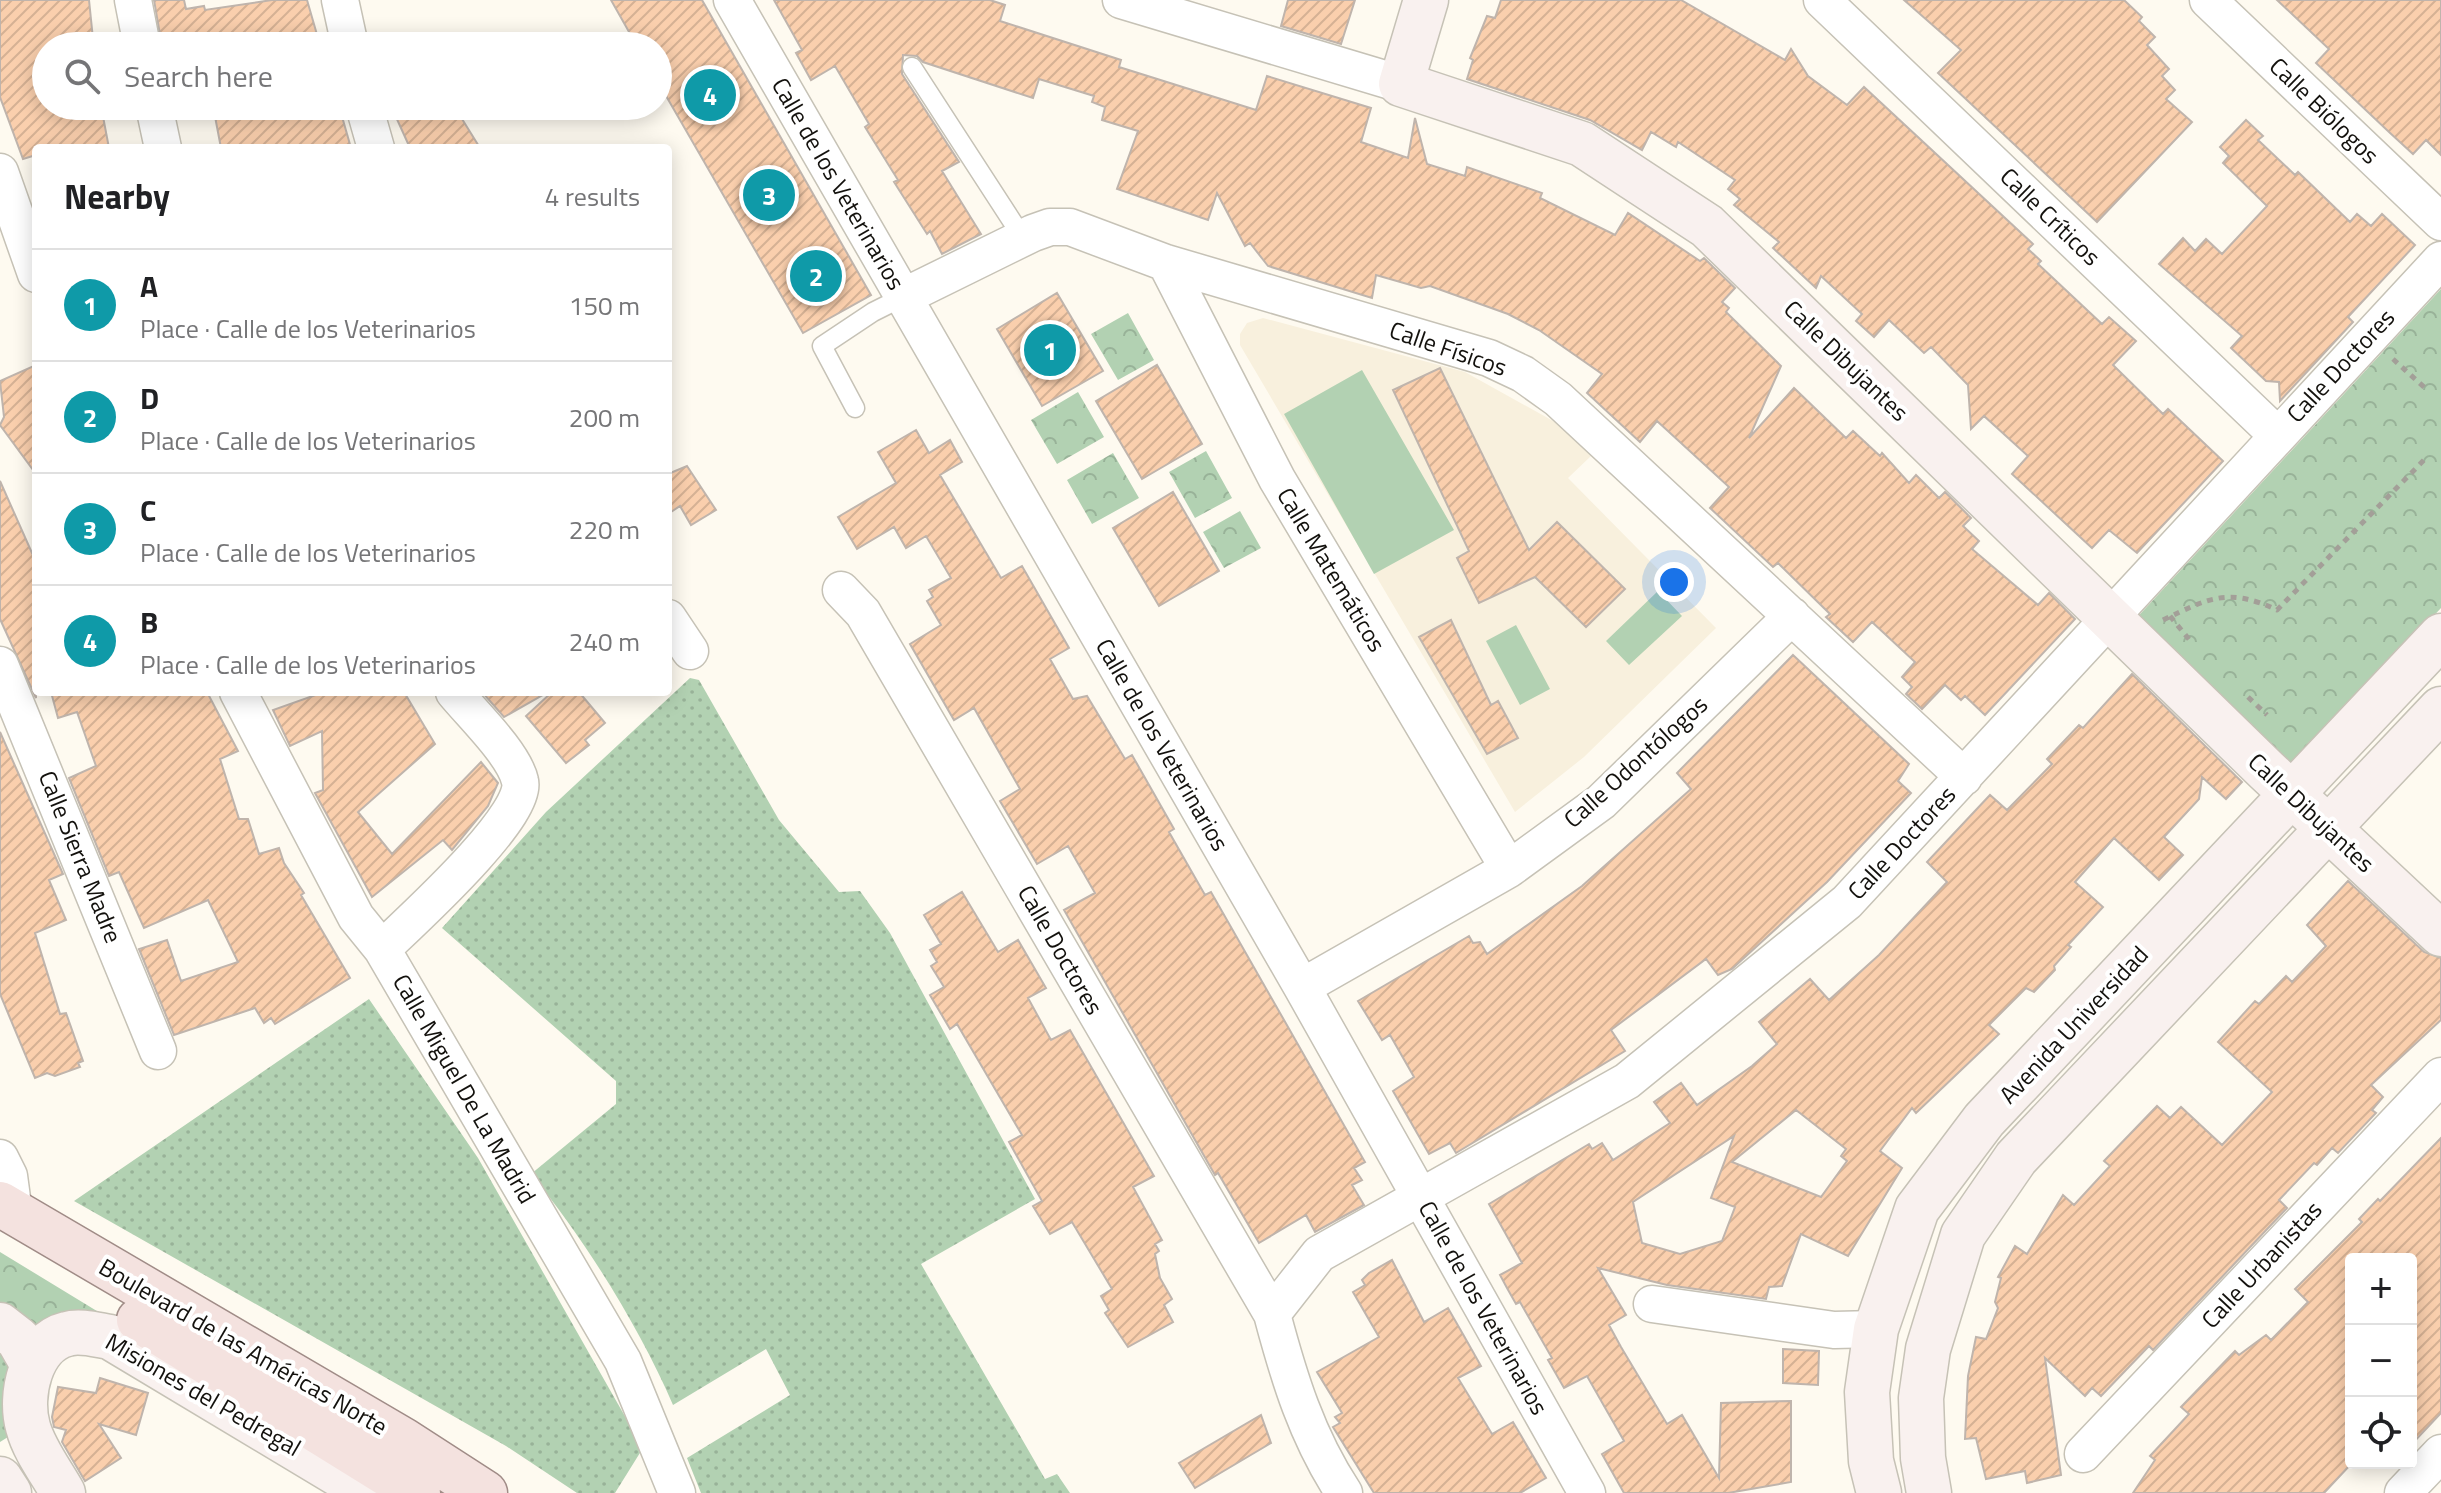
<!DOCTYPE html>
<meta charset="utf-8">
<style>
body{margin:0;font-family:"Titillium Web",sans-serif;background:#f6f6f6;color:#202124}
.controls{position:absolute;right:24px;bottom:24px;display:grid;overflow:hidden;border-radius:8px;box-shadow:0 4px 20px #0003}
.controls button{width:72px;height:72px;display:grid;place-items:center;padding:0;border:0;border-bottom:2px solid #e0e0e0;background:#fff;color:#202124;font:40px sans-serif}
.you{position:absolute;left:1674px;top:582px;width:28px;height:28px;margin:-20px;border:6px solid #fff;border-radius:50%;background:#1a73e8;box-shadow:0 0 0 12px #1a73e833}
.badge{display:grid;place-items:center;width:52px;height:52px;border-radius:50%;background:#d93025;color:#fff;font-size:26px;font-weight:700}
.pin{position:absolute;translate:-50% -50%;border:4px solid #fff;box-shadow:0 2px 8px #0006}
.list{margin:0;padding:0;list-style:none}
h2{display:flex;justify-content:space-between;align-items:center;height:104px;margin:0;padding:0 32px;font-size:34px}
h2 small{font-size:26px;font-weight:400;color:#757577}
.list li{display:grid;grid-template-columns:52px 1fr auto;gap:24px;align-items:center;box-sizing:border-box;height:112px;padding:0 32px;border-top:2px solid #e0e0e0}
.list b{display:block;font-size:30px;white-space:nowrap}
.list p{margin:0;font-size:26px;white-space:nowrap;color:#757577}
.list em{font-size:26px;font-style:normal;color:#757577}
.icon{flex:none;width:44px;height:44px;fill:none;stroke:currentColor;stroke-width:2;stroke-linecap:round;stroke-linejoin:round}
.map{position:relative;flex:none;width:2441px;height:1493px;overflow:hidden}
.search{position:absolute;background:#fff;box-shadow:0 4px 20px #0003;left:32px;top:32px;width:640px;height:88px;display:flex;align-items:center;gap:20px;box-sizing:border-box;padding:0 28px;border-radius:44px;color:#757577;font-size:30px}
.panel{position:absolute;background:#fff;box-shadow:0 4px 20px #0003;left:32px;top:144px;width:640px;height:552px;border-radius:8px}
.map>svg:first-child{display:block}
.built{fill:#f8f0dd}
.grass{fill:url(#grass-dots)}
.park{fill:url(#park-crowns)}
.garden{fill:#b2d1b2}
.building{fill:url(#building-hatch);stroke:#bfb4ac;stroke-width:2;fill-rule:evenodd}
.lines{fill:none;stroke-linecap:round;stroke-linejoin:round}
.lane-casing{stroke:#c6c2b6;stroke-width:21}
.street-casing{stroke:#c6c2b6;stroke-width:39}
.secondary-casing{stroke:#c6c2b6;stroke-width:47}
.primary-casing{stroke:#a08c87;stroke-width:47}
.path{stroke:#a39f98;stroke-width:5;stroke-dasharray:6 6;stroke-linecap:butt}
.lane{stroke:#fff;stroke-width:18}
.street{stroke:#fff;stroke-width:36}
.secondary{stroke:#f9f1ef;stroke-width:44}
.primary{stroke:#f4e2df;stroke-width:44}
.labels{text-anchor:middle;stroke-width:8;stroke-linejoin:round;paint-order:stroke}
.street-label{font-size:24px;fill:#13110d;stroke:#fff}
</style>
<div class="map">
<svg width="2441" height="1493" viewBox="0 0 2441 1493">
<defs>
<pattern id="grass-dots" width="8" height="8" patternUnits="userSpaceOnUse" patternTransform="scale(2)"><rect width="8" height="8" fill="#b2d1b2"/><path d="M2 2h.1M6 6h.1" fill="none" stroke="#98b298" stroke-width="1.8" stroke-linecap="round"/></pattern>
<pattern id="park-crowns" width="20" height="18" patternUnits="userSpaceOnUse" patternTransform="scale(2)"><rect width="20" height="18" fill="#b2d1b2"/><path d="M2 6a3 3 0 1 1 6 0M12 15a3 3 0 1 1 6 0" fill="none" stroke="#98b298"/></pattern>
<pattern id="building-hatch" width="6" height="6" patternUnits="userSpaceOnUse" patternTransform="scale(2)"><rect width="6" height="6" fill="#facfad"/><path d="M-1 1l2-2M0 6l6-6M5 7l2-2" fill="none" stroke="#d5b194"/></pattern>
</defs>
<rect width="100%" height="100%" fill="#fefaf0"/>
<!-- built -->
<path class="built" d="M1263 318 1465 372 1555 422 1591 456 1568 478 1716 628 1584 757 1515 812 1240 345V334L1247 323Z"/>
<!-- grass -->
<path class="grass" d="M690 678 699 680 779 820 839 892 860 891 890 933 1035 1199 921 1264 1045 1479 1057 1474 1070 1493H701L687 1458 790 1395 766 1349 673 1405C640 1328 584 1238 531 1174L616 1104V1081L442 928 546 812Z
M369 999 478 1158 643 1448 615 1493H577L506 1446 74 1201Z
M0 1345 14 1368 4 1412 8 1437 0 1442Z"/>
<!-- park -->
<path class="park" d="M2441 289V608L2288 772 2130 625Z
M1128 313 1154 360 1118 380 1091 334Z
M1078 392 1104 437 1057 464 1031 420Z
M1206 451 1232 498 1195 518 1169 472Z
M1113 453 1139 498 1092 524 1067 480Z
M1240 511 1261 548 1224 568 1203 532Z
M0 1252 110 1319 58 1316 35 1326 0 1313Z"/>
<!-- garden -->
<path class="garden" d="M1362 370 1454 530 1374 574 1284 414Z
M1658 591 1682 616 1629 665 1606 641Z
M1516 625 1550 689 1520 705 1486 641Z"/>
<!-- building -->
<path class="building" d="M0 0H89L93 39 70 46H46V106H101L109 148H36V155L23 159 0 97Z
M154 0H184L186 9 204 6 205 10 272 0H307L318 38 306 39 308 46H162Z
M611 0H702L871 295 803 333 658 82V46H637Z
M774 0H990L1005 5 1000 21 1121 60 1119 67 1256 110 1267 76 1371 108 1361 142 1408 158 1415 118 1427 164 1465 176 1467 167 1542 193 1540 198 1615 235 1628 213 1700 261 1704 258 1735 288 1722 302 1729 308 1726 312 1781 366 1749 438 1794 388 1846 438 1853 431 1880 456 1882 453 1909 483 1916 475 1939 498 1945 492 1971 518 1963 526 1979 541 1972 549 2038 605 2049 593 2075 619 1985 715 1965 696 1961 700 1945 685 1922 709 1906 694 1912 687 1902 677 1915 662 1872 622 1853 642 1826 617 1830 614 1778 563 1773 567 1710 508 1729 487 1657 421 1640 442 1587 393 1602 374 1539 330 1508 314 1430 286 1421 288 1376 275 1372 298 1268 266 1250 243 1245 246 1217 193 1208 220 1117 189 1138 131 1102 120 1105 107 1092 102 1094 96 1039 79 1033 98 923 62 917 56 903 55 902 74 959 162 942 171 981 234 942 254 930 231 927 234 894 182 898 180 865 127 869 124 835 66 811 80 796 53 802 50Z
M1288 0H1355L1341 44 1281 26Z
M1501 0H1681L1785 60 1791 49 1808 76 1847 105 1864 87 2033 244 2028 249 2041 261 2038 264 2102 324 2109 317 2136 341 2113 365 2163 414 2168 409 2223 461 2137 553 2109 530 2092 548 2012 474 2028 456 1984 416 1971 429 1968 385 1931 347 1924 353 1889 320 1874 337 1856 321 1862 314 1821 276 1816 288 1773 248 1779 242 1734 205 1740 199 1728 189 1735 180 1678 142 1676 147 1651 132 1642 150 1590 120 1467 79 1473 60 1470 58 1487 16 1495 18Z
M1904 0H2124L2142 17 2139 21 2155 37 2147 45 2169 69 2162 76 2175 90 2166 99 2192 122 2097 222 1938 73 1961 50Z
M2277 0H2441V155L2426 140 2413 154 2389 132 2316 63 2329 49Z
M213 106H339L351 148H221Z
M391 106H454L480 148H410Z
M2246 120 2263 136 2258 140 2295 175 2298 172 2350 222 2357 214 2371 226 2382 214 2415 245 2348 317 2353 322 2280 401 2279 382 2266 381 2231 348 2242 336 2159 264 2183 238 2195 251 2206 239 2222 254 2267 206 2223 163 2229 156 2220 147Z
M1057 293 1103 371 1042 406 997 329Z
M36 365V474L0 425 4 417 0 381Z
M1157 365 1202 444 1142 479 1096 401Z
M1440 368 1529 550 1557 522 1625 589 1586 627 1535 577 1479 603 1457 558 1469 551 1393 390Z
M916 430 929 453 950 440 962 462 940 475 1001 578 1022 566 1069 648 1050 659 1073 699 1087 696 1125 759 1132 755 1174 829 1169 832 1205 895 1211 892 1365 1162 1354 1168 1362 1180 1352 1185 1364 1205 1315 1232 1306 1215 1259 1243 1218 1173 1215 1175 1064 910 1095 893 1068 846 1037 864 1000 801 1020 789 974 708 954 720 910 644 941 625 927 601 933 597 929 590 951 578 926 536 906 548 894 527 857 549 838 517 896 483 878 452Z
M687 466 716 510 691 525 680 506 668 514V474Z
M0 481 36 562V698L0 619Z
M1173 492 1219 571 1159 606 1113 528Z
M1451 620 1491 705 1498 701 1518 738 1487 754 1419 637Z
M1793 655 1909 764 1898 781 1911 793 1827 882 1732 969 1718 975 1706 959 1611 1030 1625 1051 1456 1153 1450 1143 1429 1154 1393 1091 1414 1077 1390 1035 1382 1040 1358 1001 1469 936 1473 943 1480 942 1487 954 1582 886 1691 789 1677 773Z
M2132 674 2242 782 2226 799 2202 777 2199 799 2164 837 2183 855 2159 880 2114 838 2075 882 2103 907 2068 945 2071 947 2054 966 2055 970 2034 992 2026 988 1989 1025 1999 1034 1916 1113 1912 1108 1880 1151 1902 1168 1848 1256 1801 1234 1782 1286 1769 1287 1766 1299 1667 1285 1598 1268 1626 1315 1609 1325 1621 1347 1667 1424 1682 1415 1719 1478 1721 1403 1791 1401V1482L1728 1493H1624L1602 1454 1624 1441 1587 1376 1564 1388 1548 1360 1552 1358 1520 1302 1516 1304 1507 1288 1500 1275 1522 1263 1489 1204 1589 1144 1592 1149 1602 1143 1613 1160 1670 1123 1654 1102 1681 1083 1697 1105 1752 1066 1777 1044 1759 1022 1810 979 1829 1000 1879 955 1947 882 1927 862 1990 795 2007 810 2052 764 2047 759 2079 725 2083 728ZM1796 1110 1846 1149 1841 1156 1847 1161 1821 1197 1732 1162ZM1734 1136 1711 1198 1735 1207 1722 1241 1680 1254 1642 1243 1633 1202Z
M51 692H207L238 751 220 759 239 819H248L259 854 279 848 284 863 304 893 301 895 350 978 275 1024 271 1018 264 1023 255 1008 174 1035 139 949 167 940 181 981 238 962 208 900 144 928 119 872 109 876 69 778 96 766 77 712 58 718Z
M324 692H404L435 744 358 812 392 854 481 762 498 783 488 806 452 850 443 840 372 897 315 793 323 790 322 731 290 746 273 710Z
M482 692H548L504 717Z
M552 692H579L605 723 585 740 589 745 566 763 526 716Z
M0 732 63 874 49 880 66 920 35 933 60 1014 66 1013 83 1061 78 1063 80 1067 55 1076 47 1073 35 1078 0 994Z
M2348 881 2424 952 2441 958V1020L2371 1085 2383 1097 2372 1110 2376 1113 2338 1153 2332 1148 2317 1165 2314 1163 2279 1200 2287 1208 2153 1350 2149 1346 2101 1396 2092 1388 2085 1396 2045 1358 2061 1475 2027 1483 2025 1471 1986 1479 1976 1438 1965 1439 1968 1376 1976 1337 1986 1339 1998 1308 1995 1302 2001 1278 1998 1277 2015 1246 2027 1254 2063 1195 2074 1205 2110 1166 2104 1161 2157 1106 2170 1118 2181 1107 2222 1145 2272 1092 2218 1042 2255 1001 2259 1004 2286 976 2292 982 2326 946 2307 925Z
M962 892 998 952 1018 940 1046 988 1028 998 1051 1040 1070 1030 1154 1176 1133 1187 1162 1240 1155 1244 1159 1251 1155 1254 1160 1278 1172 1299 1164 1305 1173 1322 1128 1347 1105 1313 1109 1310 1101 1296 1112 1289 1072 1222 1050 1234 1033 1206 1042 1201 1009 1142 1022 1135 957 1024 950 1029 930 995 944 987 931 966 937 962 930 950 941 944 924 915Z
M2441 1138V1413L2411 1445V1259H2351V1464L2324 1493H2133L2155 1460 2150 1456 2189 1414 2181 1407 2235 1351 2239 1355 2266 1335 2271 1340 2308 1302 2295 1289 2362 1222 2359 1219 2378 1199 2380 1201Z
M1392 1260 1424 1322 1448 1308 1464 1336 1481 1366 1458 1378 1492 1434 1513 1422 1546 1478 1520 1493H1374L1333 1427 1340 1423 1335 1417 1342 1413 1317 1372 1379 1337 1353 1292 1365 1285 1362 1280 1369 1273Z
M1783 1349 1819 1351 1818 1385 1783 1383Z
M100 1378 148 1393 136 1435 99 1424 121 1458 85 1481 62 1442 66 1430 54 1427 52 1417 58 1387 96 1393Z
M1261 1415 1271 1443 1195 1488 1179 1463Z"/>
<g class="lines">
<defs>
<path id="lane" d="M912 67 1023 238
M855 408 822 346 873 312 903 297"/>
<path id="street" d="M133 0 142 46
M340 0 350 46
M732 0 1302 987 1587 1493
M1121 0 1401 84
M1822 0 2277 435
M2208 0 2441 222
M154 106 163 148
M364 106 376 148
M0 172 36 274
M1166 263 1277 479 1509 869
M903 297 1033 233 1050 227H1070L1166 263 1489 358 1523 374 1558 399 1964 777
M841 590 863 613 1272 1314C1289 1378 1307 1437 1344 1493
M668 618 690 651
M0 665 158 1051
M238 692 356 917 382 949 623 1361 677 1493
M382 949C409 923 529 815 520 781 514 754 472 714 454 692
M1302 987 1509 869 1601 802 1792 616
M0 1158 9 1176 14 1213
M1652 1304 1834 1330 1876 1329
M1272 1314 1319 1254 1627 1081 1847 902 2441 260
M2083 1454 2441 1076
M2403 1493 2441 1453"/>
<path id="secondary" d="M1426 0 1401 84 1582 144 1707 226 2266 770 2441 934
M0 1325 18 1339 33 1365
M0 1479 9 1493
M63 1493C52 1473 34 1450 28 1427 19 1396 30 1343 67 1334 80 1330 97 1335 110 1337L370 1493
M1879 1493 1871 1461 1867 1392 1876 1329 1917 1209 1984 1120 2441 636
M1929 1493 1923 1458 1921 1398 1928 1349 1963 1235 2016 1158 2441 709"/>
<path id="primary" d="M0 1204 403 1440 485 1493
M139 1320 418 1493"/>
</defs>
<!-- lane casing -->
<use href="#lane" class="lane-casing"/>
<!-- street casing -->
<use href="#street" class="street-casing"/>
<!-- secondary casing -->
<use href="#secondary" class="secondary-casing"/>
<!-- primary casing -->
<use href="#primary" class="primary-casing"/>
<!-- path -->
<path class="path" d="M2393 359 2425 388
M2170 616 2192 643
M2163 620C2209 598 2228 587 2277 610L2426 458
M2248 697 2267 715"/>
<!-- lane -->
<use href="#lane" class="lane"/>
<!-- street -->
<use href="#street" class="street"/>
<!-- secondary -->
<use href="#secondary" class="secondary"/>
<!-- primary -->
<use href="#primary" class="primary"/>
</g>
<g class="labels">
<!-- street labels -->
<g class="street-label">
<text transform="translate(2324 111) rotate(44)" y="8">Calle Biólogos</text>
<text transform="translate(838 184) rotate(60)" y="8">Calle de los Veterinarios</text>
<text transform="translate(2050 217) rotate(44)" y="8">Calle Críticos</text>
<text transform="translate(1448 349) rotate(19)" y="8">Calle Físicos</text>
<text transform="translate(1846 361) rotate(44)" y="8">Calle Dibujantes</text>
<text transform="translate(2341 366) rotate(-47)" y="8">Calle Doctores</text>
<text transform="translate(1331 570) rotate(59)" y="8">Calle Matemáticos</text>
<text transform="translate(1162 745) rotate(60)" y="8">Calle de los Veterinarios</text>
<text transform="translate(1636 762) rotate(-42)" y="8">Calle Odontólogos</text>
<text transform="translate(2311 813) rotate(43)" y="8">Calle Dibujantes</text>
<text transform="translate(1902 843) rotate(-47)" y="8">Calle Doctores</text>
<text transform="translate(80 857) rotate(68)" y="8">Calle Sierra Madre</text>
<text transform="translate(1060 950) rotate(60)" y="8">Calle Doctores</text>
<text transform="translate(2074 1025) rotate(-47)" y="8">Avenida Universidad</text>
<text transform="translate(464 1089) rotate(60)" y="8">Calle Miguel De La Madrid</text>
<text transform="translate(2262 1265) rotate(-47)" y="8">Calle Urbanistas</text>
<text transform="translate(1483 1308) rotate(61)" y="8">Calle de los Veterinarios</text>
<text transform="translate(243 1347) rotate(30)" y="8">Boulevard de las Américas Norte</text>
<text transform="translate(203 1395) rotate(30)" y="8">Misiones del Pedregal</text>
</g>
</g>
</svg>
<div class="controls">
<button>+</button>
<button>−</button>
<button><svg class="icon" aria-label="locate" viewBox="0 0 24 24"><circle cx="12" cy="12" r="6"/><path d="M12 2v4M12 18v4M2 12h4M18 12h4"/></svg></button>
</div>
<div class="you"></div>
<div class="pin badge" style="left:1050px;top:350px;background:#0f9aa8">1</div>
<div class="pin badge" style="left:816px;top:276px;background:#0f9aa8">2</div>
<div class="pin badge" style="left:769px;top:195px;background:#0f9aa8">3</div>
<div class="pin badge" style="left:710px;top:95px;background:#0f9aa8">4</div>
<div class="search"><svg class="icon" aria-label="search" viewBox="0 0 24 24"><circle cx="10" cy="10" r="6"/><path d="M15 15l6 6"/></svg>Search here</div>
<section class="panel">
<h2>Nearby<small>4 results</small></h2>
<ul class="list">
<li><span class="badge" style="background:#0f9aa8">1</span><div><b>A</b><p>Place · Calle de los Veterinarios</p></div><em>150 m</em></li>
<li><span class="badge" style="background:#0f9aa8">2</span><div><b>D</b><p>Place · Calle de los Veterinarios</p></div><em>200 m</em></li>
<li><span class="badge" style="background:#0f9aa8">3</span><div><b>C</b><p>Place · Calle de los Veterinarios</p></div><em>220 m</em></li>
<li><span class="badge" style="background:#0f9aa8">4</span><div><b>B</b><p>Place · Calle de los Veterinarios</p></div><em>240 m</em></li>
</ul>
</section>
</div>
